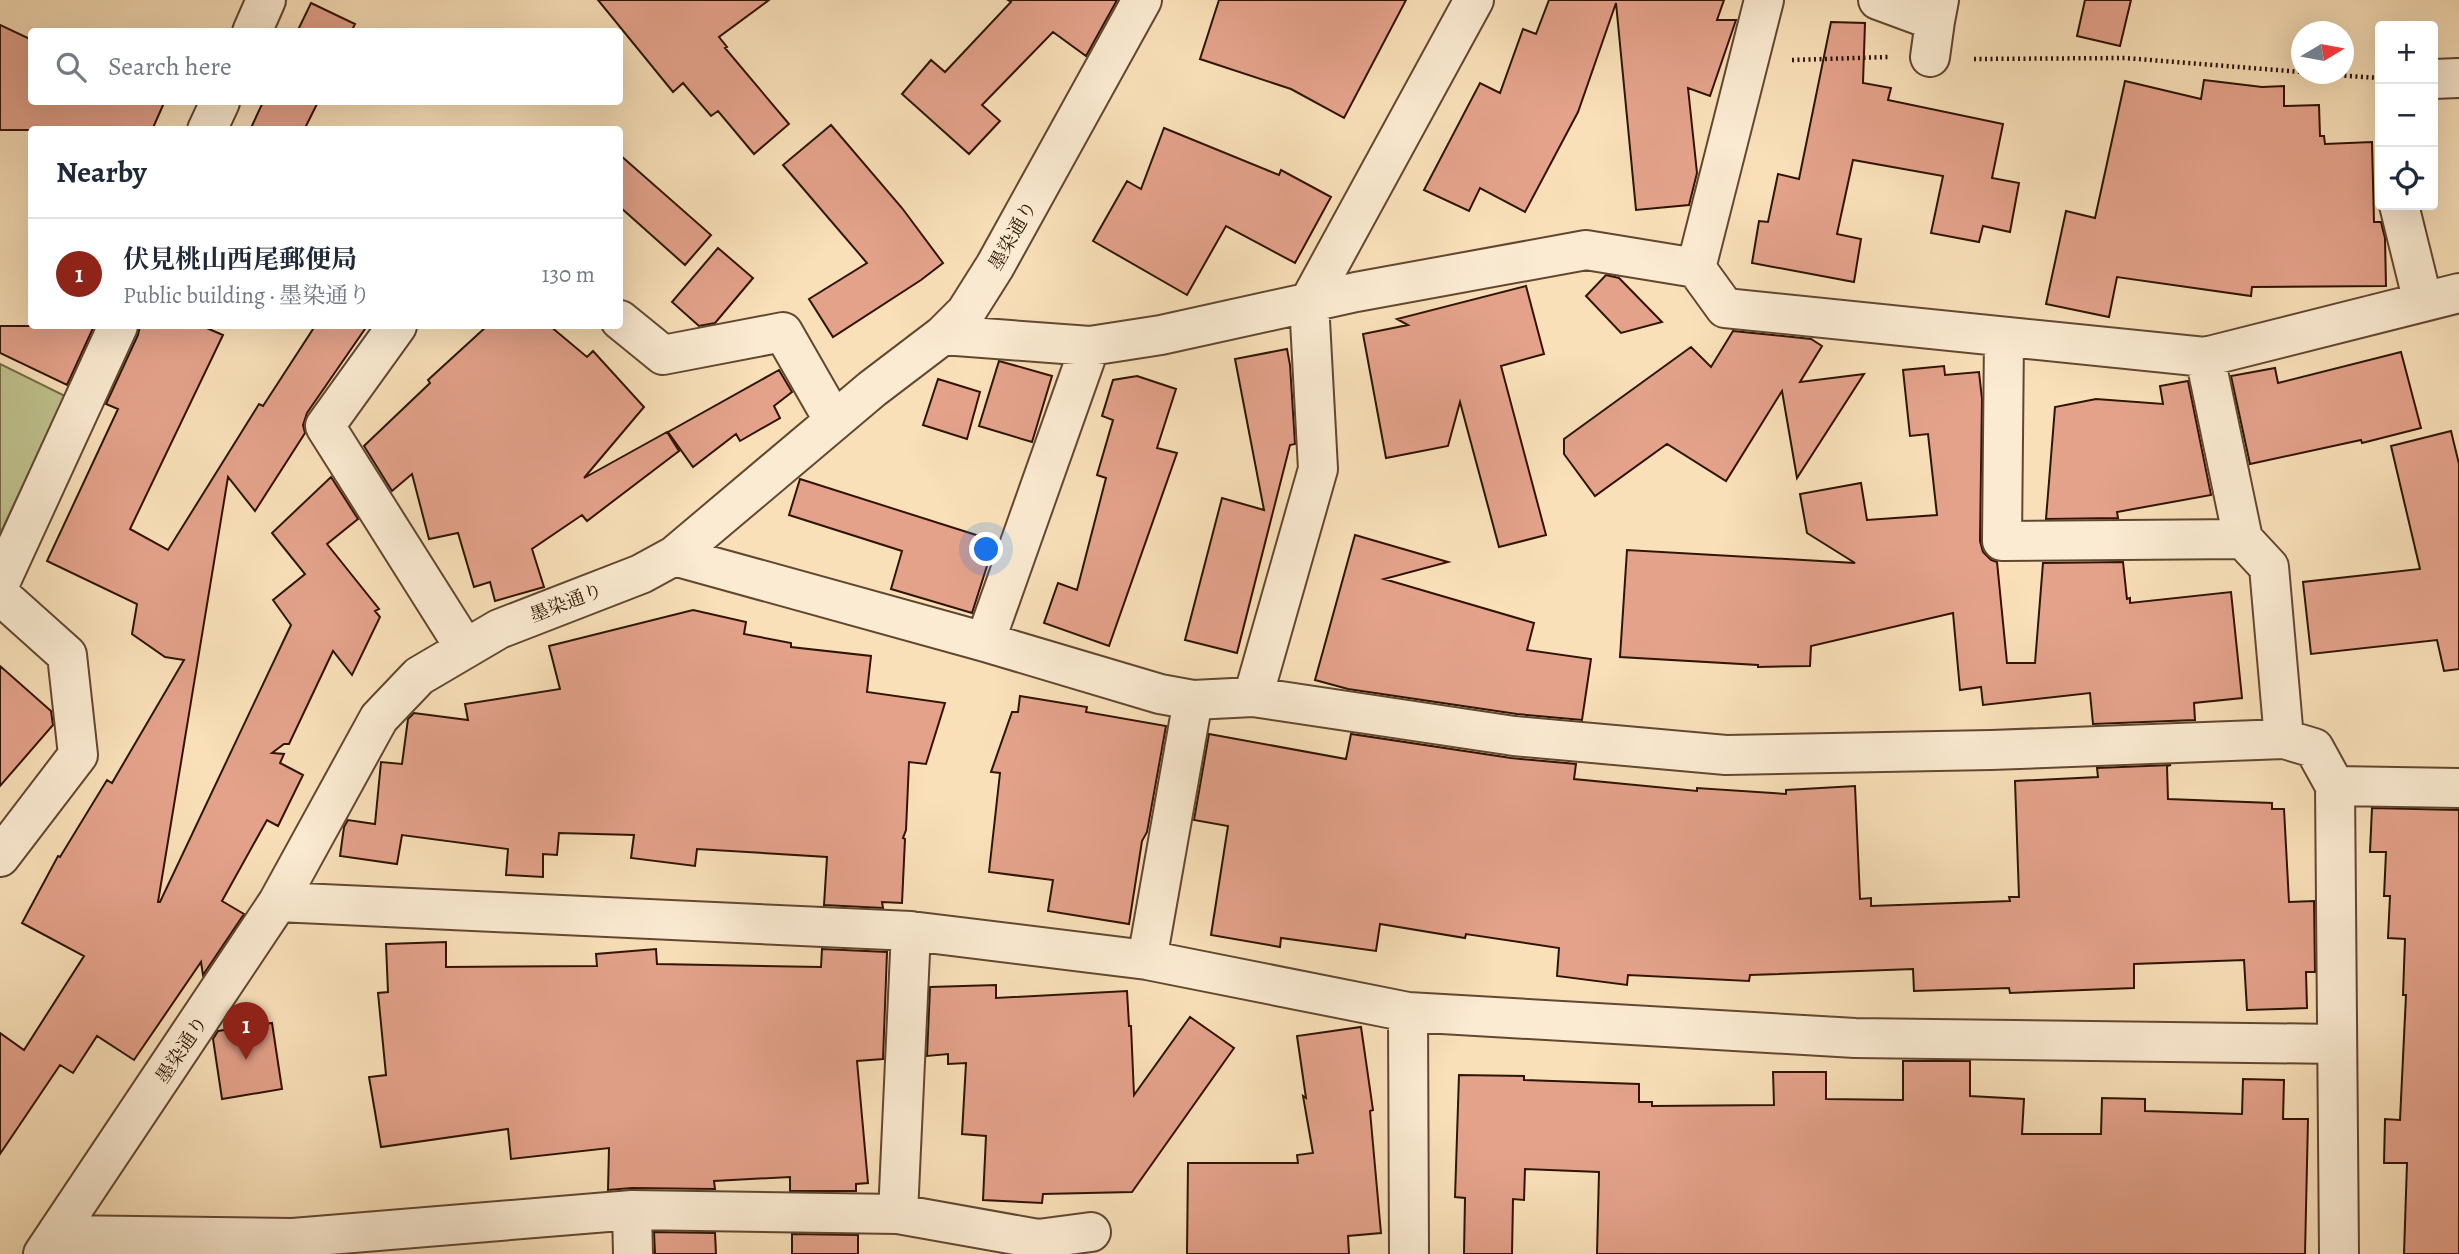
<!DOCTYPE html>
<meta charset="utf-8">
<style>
body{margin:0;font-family:Alegreya,"Noto Serif JP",serif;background:#f2f2f3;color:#1f2937}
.controls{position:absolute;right:21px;top:21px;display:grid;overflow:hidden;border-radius:7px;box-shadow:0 7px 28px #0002}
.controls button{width:63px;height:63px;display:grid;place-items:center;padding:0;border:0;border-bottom:2px solid #e0e1e3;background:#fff;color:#1f2937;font:35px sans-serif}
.compass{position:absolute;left:2291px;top:21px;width:63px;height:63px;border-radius:50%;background:#fff;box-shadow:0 7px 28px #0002;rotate:80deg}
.you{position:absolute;left:987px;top:550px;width:24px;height:24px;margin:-18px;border:5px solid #fff;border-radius:50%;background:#1a73e8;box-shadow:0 0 0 10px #1a73e833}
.badge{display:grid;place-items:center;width:46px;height:46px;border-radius:50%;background:#8f2418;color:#fff;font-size:23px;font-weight:700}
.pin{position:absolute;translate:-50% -58px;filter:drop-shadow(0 2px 4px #0008)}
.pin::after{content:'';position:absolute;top:37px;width:24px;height:21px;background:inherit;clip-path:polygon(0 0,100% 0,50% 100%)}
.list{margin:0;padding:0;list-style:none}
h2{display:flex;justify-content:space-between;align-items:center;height:91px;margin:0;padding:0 28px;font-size:30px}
h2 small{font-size:23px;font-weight:400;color:#747a83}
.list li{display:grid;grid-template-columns:46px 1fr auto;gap:21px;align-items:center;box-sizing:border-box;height:112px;padding:0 28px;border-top:2px solid #e0e1e3}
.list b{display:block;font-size:26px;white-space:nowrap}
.list p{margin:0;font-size:23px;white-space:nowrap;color:#747a83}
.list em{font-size:23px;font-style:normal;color:#747a83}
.icon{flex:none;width:38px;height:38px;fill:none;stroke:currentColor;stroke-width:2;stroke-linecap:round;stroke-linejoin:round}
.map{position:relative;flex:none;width:2459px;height:1254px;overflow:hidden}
.search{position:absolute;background:#fff;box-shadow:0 7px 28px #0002;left:28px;top:28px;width:595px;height:77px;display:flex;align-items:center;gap:18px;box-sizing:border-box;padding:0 24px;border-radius:7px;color:#747a83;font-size:26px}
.panel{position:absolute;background:#fff;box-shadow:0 7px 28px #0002;left:28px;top:126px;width:595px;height:203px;border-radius:7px}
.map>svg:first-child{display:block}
.green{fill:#bfc28e;stroke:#776b48;stroke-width:2}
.building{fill:#e4a28b;stroke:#2f1403;stroke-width:2}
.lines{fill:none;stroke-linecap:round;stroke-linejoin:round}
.minor-casing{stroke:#624730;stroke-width:42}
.path{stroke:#2f1403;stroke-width:4.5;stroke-dasharray:2 3.5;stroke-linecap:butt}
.minor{stroke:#fbebd2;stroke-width:38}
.labels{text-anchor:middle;stroke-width:5;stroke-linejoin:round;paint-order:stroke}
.street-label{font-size:19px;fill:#2f1403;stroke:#fbebd2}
</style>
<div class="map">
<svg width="2459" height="1254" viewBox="0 0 2459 1254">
<rect width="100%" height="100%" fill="#f9e0b9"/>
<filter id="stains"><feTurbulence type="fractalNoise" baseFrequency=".00286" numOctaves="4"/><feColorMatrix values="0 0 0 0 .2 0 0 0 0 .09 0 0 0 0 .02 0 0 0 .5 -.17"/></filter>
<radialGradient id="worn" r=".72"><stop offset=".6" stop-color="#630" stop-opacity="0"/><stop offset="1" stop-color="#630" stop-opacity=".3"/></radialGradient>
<!-- green -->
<path class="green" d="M0 364 65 396 0 534Z"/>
<!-- building -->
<path class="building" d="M598 0H769L719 37 727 47 725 48 789 124 754 154 718 111 711 116 683 83 673 92Z
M1008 0H1117L1086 56 1053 32 982 105 1000 121 969 154 902 94 931 60 945 72 1011 2Z
M1219 0H1406L1344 118 1291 89 1200 59Z
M1549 0H1724L1717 20H1736L1710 96 1688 88 1697 173 1689 205 1636 210 1616 3 1578 112 1525 212 1480 188 1469 211 1424 190 1480 83 1500 93 1523 29 1536 34Z
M2085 0H2131L2120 46 2077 36Z
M311 3 355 24 351 32H297Z
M1831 22 1865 23 1863 83 1891 88 1888 100 2003 124 1992 178 2019 183 2010 232 1983 226 1979 242 1931 233 1943 176 1853 160 1837 234 1861 239 1854 282 1752 263 1759 221 1768 222 1778 174 1799 179Z
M0 25 32 40V102H160L164 103 152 130H0Z
M2204 80 2262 87 2284 86V106L2319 105 2320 136H2324L2325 144 2372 142 2374 222H2381L2385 238 2386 286 2252 287 2251 296 2117 277 2109 317 2046 304 2066 211 2095 218 2125 81 2201 99Z
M263 102H318L304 130H250Z
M831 125 902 208 943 263 921 280 833 337 809 299 867 263 783 165Z
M1164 128 1279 175 1281 170 1331 197 1295 263 1226 226 1187 295 1093 241 1127 181 1141 189Z
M620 155 711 235 685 265 620 207Z
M718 248 753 278 715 323 699 326 672 302Z
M1606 275 1619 278 1662 322 1621 333 1586 296Z
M1526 286 1544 354 1501 366 1546 535 1499 547 1460 402 1448 446 1386 458 1363 334 1408 325 1397 319Z
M0 326H94L67 385 0 353Z
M140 326H202L223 335 130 529 168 550 259 404 263 406 315 326H367L307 413 303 425 305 433 255 511 228 477 158 902H160L291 625 273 600 305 574 272 533 331 477 358 519 327 544 379 609 375 611 380 617 352 675 333 651 289 744H284L272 753 284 754 280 763 303 775 278 826 267 820 222 901 244 914 203 975 201 962 134 1060 97 1036 73 1073 60 1065 0 1154V1033L24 1050 84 956 22 923 58 856 60 857 107 780 112 783 184 660 165 657 132 634 137 604 47 561 118 409 106 404 138 335Z
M487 326H550L587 357 593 351 644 407 584 478 667 432 679 451 587 521 582 515 532 549 544 587 495 601 490 582 474 587 458 533 429 539 412 474 392 491 364 446 430 383 428 380Z
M1733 331 1811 339 1822 346 1800 382 1864 374 1797 478 1782 391 1726 481 1667 444 1595 496 1564 454V439L1691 347 1711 367Z
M1287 349 1290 365 1295 444 1290 445 1237 653 1185 640 1222 498 1264 510 1235 359Z
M2401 352 2421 428 2362 443 2361 440 2250 464 2231 376 2275 368 2278 383Z
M999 361 1052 376 1032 442 979 426Z
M1944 366 1945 375 1979 372 1982 399 1980 541 1983 552 1991 560 1997 562 2007 663H2035L2043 563 2123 562 2127 599 2130 598V603L2231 592 2242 698 2194 703 2195 720 2093 724 2090 693 1983 705 1981 687 1960 690 1953 613 1811 646 1810 666 1758 667V665L1620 657 1627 550 1855 563 1807 533 1800 494 1861 483 1867 520 1937 515 1928 434 1910 436 1903 370Z
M779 370 792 392 774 406 780 418 740 441 736 434 693 467 668 432Z
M1137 376 1176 389 1157 448 1177 453 1109 646 1044 623 1058 583 1077 590 1106 478 1097 475 1113 420 1102 416 1113 380Z
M938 379 980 392 967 439 923 425Z
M2188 381 2211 495 2117 512 2118 518 2046 519 2055 407 2096 399 2163 404 2160 386Z
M2451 431 2459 464V669L2444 671 2437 640 2311 654 2303 582 2420 569 2391 446Z
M800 479 995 541 972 613 891 589 902 551 789 515Z
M1355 535 1448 562 1384 579 1534 623 1527 650 1591 659 1582 720 1517 714 1348 689 1315 680Z
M693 610 746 622 744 634 791 643V647L871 656 867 692 945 703 926 764 909 762 906 830 903 838 905 839 902 903 882 902 883 908 824 905 827 857 697 849 695 866 631 858 634 835 559 833 557 855 543 854V877L506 875 508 849 402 835 397 864 340 856 344 827 348 820 375 824 381 762 402 764 408 719 414 713 468 720 465 704 560 689 549 646Z
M0 666 51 711 53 725 0 786Z
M1020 696 1087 707 1086 712 1166 726 1147 832 1142 841 1129 924 1048 911 1053 880 989 872 1000 773 991 772 1012 712H1018Z
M1209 734 1346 759 1351 734 1511 758 1576 764 1574 779 1697 791V788L1786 794V790L1855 786 1860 899 1871 898V906L2010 901 2009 897H2019L2015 781 2098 777 2097 768 2171 765 2167 766 2168 799 2272 803V809H2284L2289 902 2314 901 2315 972H2306L2307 1008 2247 1010 2244 960 2134 964V988L2010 993 2009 988 1914 991 1913 969 1750 975 1749 981 1628 975 1627 985 1557 976 1559 948 1466 934 1465 938 1380 924 1376 951 1281 938 1280 947 1211 935 1228 826 1194 820Z
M2372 808 2459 810V1254H2404L2407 1163H2384L2385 1119 2400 1120 2406 995H2403L2405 939 2388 938 2390 896H2384L2386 852H2370Z
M446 942V967L597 966 596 954 656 949 657 964 821 967 822 949 887 952 883 1059 857 1061 868 1183 856 1184V1191H790V1177L714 1181 715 1189 632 1188 608 1190 609 1148 511 1159 508 1129 381 1147 369 1077 386 1075 378 993 388 992 386 944Z
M996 985V998L1127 991 1129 1026H1131L1134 1095 1190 1017 1234 1048 1132 1192 1043 1194 1042 1203 983 1200 986 1136 962 1134 966 1063 948 1064V1054L927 1056 930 987Z
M272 1023 282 1089 222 1099 213 1039 218 1031Z
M1361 1027 1373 1110 1370 1111 1381 1233 1348 1236 1349 1254H1187L1188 1163H1298L1297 1155 1313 1153 1303 1096 1306 1098 1297 1036Z
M1903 1061H1970V1096L2024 1099 2022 1134H2101L2102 1098 2145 1099V1111L2242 1114 2243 1079 2284 1080 2283 1119H2308L2305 1254H1597L1599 1172 1525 1169 1524 1200 1513 1199 1512 1254H1464L1465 1198 1455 1197 1459 1075 1524 1076V1080L1639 1084V1102H1652V1106L1774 1105 1773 1072H1826V1099L1903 1100Z
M654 1232 715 1233 716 1254H655Z
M792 1234 858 1235V1254H792Z"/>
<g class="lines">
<defs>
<path id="minor" d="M1878 0 1935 21 1939 0
M252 32 266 0
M1930 57 1935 21
M2433 79 2459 78
M207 130 220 102
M2399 205 2423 302
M1696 268 1764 0
M620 320 663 355 783 332 834 421
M397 326 325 426 465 648
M943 335 1090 346 1161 335 1356 292 1586 250 1696 268 1725 308 2205 357 2459 293
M2004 337 2002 541 2243 539
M2205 357 2243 539 2269 567 2284 739 2314 748 2335 786 2339 1254
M674 556 985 642 1160 694 1193 700 1253 697 1514 736 1726 755 1991 750 2284 739
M0 583 118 326
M0 595 67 655 78 755 0 857
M985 642 1090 346
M1253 697 1318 469 1309 302 1474 0
M2335 786 2459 788
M278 902 911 931 1147 960 1408 1012 1855 1038 2337 1044
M1147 960 1193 700
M1408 1012 1409 1254
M632 1210 633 1254
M898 1214 911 931
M57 1235 293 1238 632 1210 898 1214 1038 1239 1091 1232
M43 1254 278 902 379 718 419 676 499 629 641 574 674 556 872 389 943 335 966 312 995 266 1142 0"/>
</defs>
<!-- minor casing -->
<use href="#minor" class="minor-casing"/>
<!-- path -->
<path class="path" d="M1974 59 2125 58 2302 72
M1792 60 1888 57
M2317 74 2380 78"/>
<!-- minor -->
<use href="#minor" class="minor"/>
</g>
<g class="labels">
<!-- street labels -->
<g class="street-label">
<text transform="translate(1012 235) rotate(-60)" y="7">墨染通り</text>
<text transform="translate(566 602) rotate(-21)" y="7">墨染通り</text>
<text transform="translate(181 1049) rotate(-56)" y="7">墨染通り</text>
</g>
</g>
<rect width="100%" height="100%" filter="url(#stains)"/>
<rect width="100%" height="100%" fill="url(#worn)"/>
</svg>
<div class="controls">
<button>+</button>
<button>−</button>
<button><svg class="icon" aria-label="locate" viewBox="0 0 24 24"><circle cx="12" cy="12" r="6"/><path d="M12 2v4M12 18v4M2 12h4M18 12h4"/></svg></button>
</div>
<svg class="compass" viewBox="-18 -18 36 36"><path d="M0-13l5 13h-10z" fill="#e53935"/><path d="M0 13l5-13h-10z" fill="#747a83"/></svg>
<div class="you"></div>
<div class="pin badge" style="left:246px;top:1060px">1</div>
<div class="search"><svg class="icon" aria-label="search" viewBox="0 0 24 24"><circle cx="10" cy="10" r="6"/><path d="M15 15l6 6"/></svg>Search here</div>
<section class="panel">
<h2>Nearby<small></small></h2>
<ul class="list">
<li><span class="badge">1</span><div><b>伏見桃山西尾郵便局</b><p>Public building · 墨染通り</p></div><em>130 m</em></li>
</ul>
</section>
</div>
